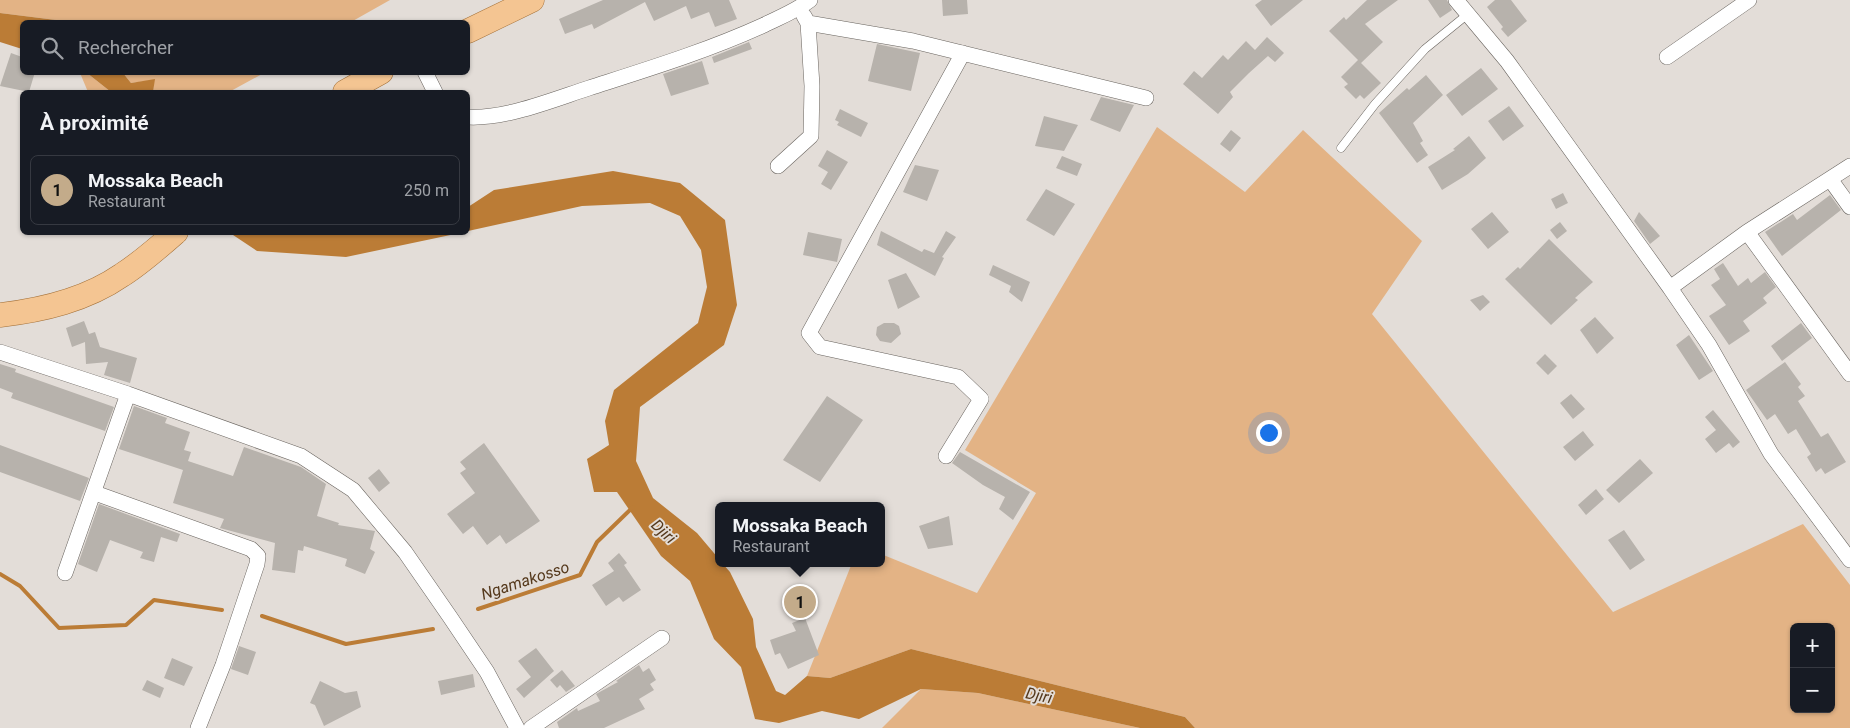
<!DOCTYPE html>
<html lang="fr">
<meta charset="utf-8">
<style>
body{margin:0;font-family:Roboto,sans-serif;background:#242831;color:#f1f3f6}
.controls{position:absolute;right:15px;bottom:15px;display:grid;overflow:hidden;border-radius:8px;box-shadow:0 1px 4px #0004}
.controls button{width:45px;height:45px;display:grid;place-items:center;padding:0;border:0;border-bottom:1px solid #363941;background:#171b24;color:#f1f3f6;font:25px sans-serif}
.you{position:absolute;left:1268px;top:432px;width:18px;height:18px;margin:-12px;border:4px solid #fff;border-radius:50%;background:#1a73e8;box-shadow:0 0 0 8px #1a73e833}
.badge{display:grid;place-items:center;width:32px;height:32px;border-radius:50%;background:#c3ab8a;color:#111;font-size:16px;font-weight:700}
.pin{position:absolute;translate:-50% -50%;border:2px solid #fff;box-shadow:0 1px 5px #0006}
.popup{position:absolute;left:715px;top:502px;width:170px;height:65px;box-sizing:border-box;display:grid;place-content:center;border-radius:8px;background:#171b24;filter:drop-shadow(0 1px 4px #0005);font-size:16px;white-space:nowrap;color:#9ea1a6}
.popup b{font-size:19px;color:#f1f3f6}
.popup::after{content:'';position:absolute;left:50%;top:100%;margin-left:-10px;border:10px solid transparent;border-top-color:#171b24}
.list{margin:0;padding:0;list-style:none}
h2{display:flex;justify-content:space-between;align-items:center;height:65px;margin:0;padding:0 20px;font-size:21px}
h2 small{font-size:16px;font-weight:400;color:#9ea1a6}
.list li{display:grid;grid-template-columns:32px 1fr auto;gap:15px;align-items:center;box-sizing:border-box;height:70px;margin:0 10px 10px;padding:0 10px;border:1px solid #363941;border-radius:8px}
.list b{display:block;font-size:19px;white-space:nowrap}
.list p{margin:0;font-size:16px;white-space:nowrap;color:#9ea1a6}
.list em{font-size:16px;font-style:normal;color:#9ea1a6}
.icon{flex:none;width:28px;height:28px;fill:none;stroke:currentColor;stroke-width:2;stroke-linecap:round;stroke-linejoin:round}
.map{position:relative;flex:none;width:1850px;height:728px;overflow:hidden}
.search{position:absolute;background:#171b24;box-shadow:0 1px 4px #0004;left:20px;top:20px;width:450px;height:55px;display:flex;align-items:center;gap:12px;box-sizing:border-box;padding:0 18px;border-radius:8px;color:#9ea1a6;font-size:19px}
.panel{position:absolute;background:#171b24;box-shadow:0 1px 4px #0004;left:20px;top:90px;width:450px;height:145px;border-radius:8px}
.map>svg:first-child{display:block}
.green{fill:#e3b385;fill-rule:evenodd}
.water{fill:#bb7c36}
.lines{fill:none;stroke-linecap:round;stroke-linejoin:round}
.stream{stroke:#bb7c36;stroke-width:4}
.building{fill:#b7b2ac}
.lane-casing{stroke:#69645f;stroke-width:9}
.street-casing{stroke:#69645f;stroke-width:16}
.primary-casing{stroke:#a47139;stroke-width:25}
.lane{stroke:#fff;stroke-width:8}
.street{stroke:#fff;stroke-width:15}
.primary{stroke:#f4c592;stroke-width:24}
.labels{text-anchor:middle;stroke-width:4;stroke-linejoin:round;paint-order:stroke}
.water-label{font-size:16px;font-style:italic;fill:#55391c;stroke:#e3ddd8}
</style>
<div class="map">
<svg width="1850" height="728" viewBox="0 0 1850 728">
<rect width="100%" height="100%" fill="#e3ddd8"/>
<!-- green -->
<path class="green" d="M0 0H390L351 22H72L0 13Z
M80 73H87L111 92H88Z
M123 73H264L229 92H153L154 80 131 83Z
M1157 127 1245 192 1303 130 1422 241 1372 314 1613 612 1803 524 1850 585V728H1195L1185 717 911 649 830 678 807 676 852 563H881V554L977 593 1036 493 965 450ZM1794 627H1831V709H1794Z
M921 689 978 693 1140 728H882Z"/>
<!-- water -->
<path class="water" d="M0 13 72 22H22V49L0 42Z
M87 73H123L131 83 155 79 153 92H111Z
M613 171 680 183 725 220 737 305 724 345 640 407 636 461 653 498 697 533 719 559V563H722L730 572 753 619 756 647 776 691 785 695 807 676 830 678 911 649 1185 717 1195 728H1140L978 693 921 689 859 719 822 711 779 723 755 719 741 667 714 639 690 581 661 556 617 492H594L587 459 609 445 605 421 614 390 698 323 707 287 701 250 680 216 650 203 582 206 468 231V207L494 190Z
M230 233H460L346 257 257 251Z"/>
<g class="lines">
<!-- stream -->
<path class="stream" d="M0 574 20 586 59 628 126 625 154 600 222 610
M478 609 580 575 597 542 633 507
M262 616 346 644 433 629"/>
</g>
<!-- building -->
<path class="building" d="M603 0H729L737 19 715 27 709 12 691 19 686 6 654 21 645 2 594 29 592 24 565 34 559 19Z
M942 0H967L968 14 943 16Z
M1262 0H1303L1271 26 1255 5Z
M1367 0H1398L1365 24 1383 42 1361 63 1381 83 1364 99 1360 95 1356 99 1344 87 1348 84 1341 77 1358 60 1329 31 1344 17 1346 20Z
M1428 0H1447L1452 10 1440 18Z
M1495 0H1511L1527 21 1508 37 1501 29 1503 27 1487 7Z
M1267 37 1284 53 1275 62 1268 56 1249 73 1230 92 1233 97 1218 114 1183 84 1194 71 1202 78 1223 55 1228 60 1246 41 1255 50Z
M749 42 752 49 714 63 712 57Z
M877 44 920 53 911 91 868 81Z
M11 53 22 57V72H35L29 92 0 86Z
M702 61 709 84 671 96 663 74Z
M1481 68 1498 89 1462 116 1446 95Z
M1426 75 1443 95 1413 123 1423 141 1420 143 1428 155 1417 163 1379 113 1407 88 1409 90Z
M1101 97 1134 105 1120 132 1090 120Z
M1509 106 1524 126 1503 141 1488 121Z
M840 109 868 123 861 137 837 125 839 122 835 120Z
M1044 116 1078 125 1064 151 1035 146Z
M1231 130 1241 138 1230 152 1220 144Z
M1469 136 1486 158 1468 174 1442 190 1428 167 1455 150 1453 149Z
M827 150 848 162 831 190 821 184 828 172 818 166Z
M1062 156 1082 164 1077 176 1056 168Z
M915 165 939 170 927 201 903 192Z
M1046 189 1075 204 1054 236 1026 220Z
M1563 193 1568 203 1556 209 1551 199Z
M1830 195 1841 210 1782 256 1765 232 1793 214 1797 220Z
M1492 212 1509 232 1488 249 1471 229Z
M1639 212 1660 236 1650 244 1634 221Z
M1560 222 1567 231 1557 239 1550 230Z
M881 231 922 252 924 249 934 253 946 231 956 237 942 257 944 258 935 276 877 245Z
M808 232 842 239 837 262 803 255Z
M1549 239 1593 282 1575 298 1578 300 1551 325 1505 279 1518 267 1520 269Z
M1723 263 1738 286 1748 278 1751 283 1765 272 1776 287 1763 298 1767 303 1743 321 1750 331 1729 345 1709 316 1726 305 1711 285 1720 279 1714 269Z
M993 265 1030 282 1022 302 1009 292 1011 286 989 275Z
M906 273 920 297 898 309 888 280Z
M1483 295 1490 302 1480 311 1470 300Z
M1595 317 1614 338 1597 354 1580 330Z
M84 321 89 334 95 332 100 347 137 358 130 383 104 375 108 362 86 364 85 342 72 347 66 328Z
M884 323H894L899 326 901 334 891 343 880 341 876 335 877 327Z
M1801 323 1812 338 1782 361 1771 346Z
M1689 335 1713 371 1699 380 1676 345Z
M1545 354 1557 366 1548 375 1536 363Z
M1785 362 1801 384 1798 387 1805 396 1798 401 1821 437 1828 433 1846 462 1825 474 1821 468 1816 472 1807 457 1811 454 1796 429 1788 434 1775 414 1767 420 1746 390Z
M0 364 16 369 15 372 114 407 105 431 11 398 13 393 0 388Z
M1571 394 1585 409 1573 419 1560 403Z
M827 396 863 420 820 482 783 460Z
M134 406 167 418 165 423 190 432 184 450 191 452 188 461 233 476 244 447 301 467 326 484 317 516 339 523 338 525 375 531 370 549 375 552 365 574 345 566 347 559 304 546 303 551 298 550 295 573 272 570 275 543 220 528 224 519 173 503 183 470 119 449Z
M1713 410 1740 442 1733 448 1729 443 1716 453 1705 439 1716 430 1705 417Z
M1583 431 1594 445 1575 461 1563 447Z
M484 443 540 521 506 544 500 535 487 545 473 526 463 534 447 514 475 493 460 473 466 469 460 462Z
M0 445 89 478 80 501 0 472Z
M960 452 1030 492 1013 520 999 509 1005 497 983 485 952 463Z
M1640 459 1653 473 1619 503 1606 490Z
M379 469 390 483 379 492 368 478Z
M1596 489 1604 499 1586 515 1578 505Z
M99 504 180 534 177 542 161 537 154 562 140 558 143 552 110 540 97 572 78 564Z
M949 516 953 545 928 549 919 526Z
M1624 530 1645 560 1630 570 1608 540Z
M619 553 627 563 624 565 641 590 623 602 619 597 606 606 592 585 614 571 608 563Z
M805 618 819 655 788 669 780 653 775 655 770 640 796 631 792 623Z
M239 646 256 652 248 675 231 669Z
M536 648 554 671 524 698 516 689 531 677 518 661Z
M172 658 193 667 184 686 164 678Z
M639 665 643 672 649 668 656 680 650 684 654 690 639 699 645 709 604 728H559L557 722 577 708 578 711 600 701 596 694 618 682 616 681Z
M562 670 575 686 566 692 560 685 557 688 550 680Z
M473 674 475 687 441 695 438 681Z
M147 680 164 688 160 698 142 690Z
M320 681 345 693 357 691 361 707 324 726 315 705 310 703Z"/>
<g class="lines">
<defs>
<path id="lane" d="M1341 148 1375 104 1425 49 1468 14"/>
<path id="street" d="M1456 0 1507 61 1670 288 1709 345 1771 454 1850 560
M808 23 913 41 1146 98
M1667 57 1749 0
M425 72 435 92
M468 117C506 119 552 100 589 88 648 69 707 51 764 25 780 17 796 11 810 0
M778 166 811 136 812 86 808 23 804 16
M1830 179 1850 207
M1747 232 1850 374
M1670 288 1747 232 1850 166
M0 352 128 394 301 456 353 490 405 552 450 617 487 672 517 728
M946 456 981 399 958 377 820 347 809 333 963 53
M95 493 251 549 258 556 257 564 223 665 198 728
M65 573 128 394
M531 728 662 638"/>
<path id="primary" d="M468 31 532 0
M345 92 381 72
M0 315C43 310 86 300 122 275 141 263 159 247 176 232"/>
</defs>
<!-- lane casing -->
<use href="#lane" class="lane-casing"/>
<!-- street casing -->
<use href="#street" class="street-casing"/>
<!-- primary casing -->
<use href="#primary" class="primary-casing"/>
<!-- lane -->
<use href="#lane" class="lane"/>
<!-- street -->
<use href="#street" class="street"/>
<!-- primary -->
<use href="#primary" class="primary"/>
</g>
<g class="labels">
<!-- water labels -->
<g class="water-label">
<text transform="translate(664 531) rotate(43)" y="6">Djiri</text>
<text transform="translate(525 580) rotate(-18)" y="6">Ngamakosso</text>
<text transform="translate(1039 695) rotate(12)" y="6">Djiri</text>
</g>
</g>
</svg>
<div class="controls">
<button>+</button>
<button>−</button>
</div>
<div class="you"></div>
<div class="pin badge" style="left:800px;top:602px">1</div>
<div class="popup"><b>Mossaka Beach</b>Restaurant</div>
<div class="search"><svg class="icon" aria-label="search" viewBox="0 0 24 24"><circle cx="10" cy="10" r="6"/><path d="M15 15l6 6"/></svg>Rechercher</div>
<section class="panel">
<h2>À proximité<small></small></h2>
<ul class="list">
<li><span class="badge">1</span><div><b>Mossaka Beach</b><p>Restaurant</p></div><em>250 m</em></li>
</ul>
</section>
</div>
